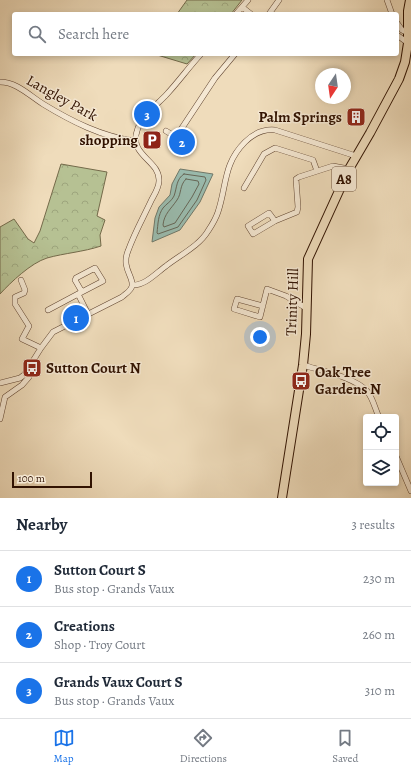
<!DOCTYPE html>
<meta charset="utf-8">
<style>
body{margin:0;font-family:Alegreya,serif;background:#f2f2f3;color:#1f2937}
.controls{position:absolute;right:12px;bottom:12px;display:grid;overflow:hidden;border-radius:4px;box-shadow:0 2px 6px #0003}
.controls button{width:36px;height:36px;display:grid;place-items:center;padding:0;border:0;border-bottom:1px solid #e0e1e3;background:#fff;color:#1f2937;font:20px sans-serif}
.compass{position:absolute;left:315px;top:68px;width:36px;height:36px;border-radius:50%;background:#fff;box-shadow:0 2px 6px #0003;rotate:193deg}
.scale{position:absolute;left:12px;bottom:10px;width:80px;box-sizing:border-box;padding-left:4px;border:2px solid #311201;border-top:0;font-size:11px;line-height:14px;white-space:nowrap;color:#311201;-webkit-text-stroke:3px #f5e8d3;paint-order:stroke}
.you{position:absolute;left:260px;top:337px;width:14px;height:14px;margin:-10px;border:3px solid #fff;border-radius:50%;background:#1a73e8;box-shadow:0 0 0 6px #1a73e833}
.badge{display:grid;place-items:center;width:26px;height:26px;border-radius:50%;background:#1a73e8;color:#fff;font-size:13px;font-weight:700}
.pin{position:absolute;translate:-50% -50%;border:2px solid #fff;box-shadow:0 1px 4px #0006}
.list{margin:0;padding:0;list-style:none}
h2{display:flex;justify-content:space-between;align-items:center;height:52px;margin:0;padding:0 16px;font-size:17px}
h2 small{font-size:13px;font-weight:400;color:#747a83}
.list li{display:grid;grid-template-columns:26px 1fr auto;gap:12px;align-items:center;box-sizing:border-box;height:56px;padding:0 16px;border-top:1px solid #e0e1e3}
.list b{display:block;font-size:15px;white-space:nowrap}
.list p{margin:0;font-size:13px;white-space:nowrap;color:#747a83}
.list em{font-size:13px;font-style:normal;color:#747a83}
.icon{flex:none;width:22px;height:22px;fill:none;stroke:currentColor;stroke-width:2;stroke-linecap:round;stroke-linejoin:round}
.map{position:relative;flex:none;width:411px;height:498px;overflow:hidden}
.search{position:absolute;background:#fff;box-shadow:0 2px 6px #0003;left:12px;right:12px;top:12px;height:44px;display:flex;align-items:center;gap:10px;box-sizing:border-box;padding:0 14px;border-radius:4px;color:#747a83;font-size:15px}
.sheet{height:220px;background:#fff}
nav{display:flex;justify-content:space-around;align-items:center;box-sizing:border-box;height:56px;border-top:1px solid #e0e1e3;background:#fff;font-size:11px;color:#747a83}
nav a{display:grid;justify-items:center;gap:2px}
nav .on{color:#1a73e8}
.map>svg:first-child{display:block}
.forest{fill:url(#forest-crowns);stroke:#746a4a}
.water{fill:#9abcaf;stroke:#707869}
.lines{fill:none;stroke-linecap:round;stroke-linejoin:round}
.shore{stroke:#666758;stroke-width:1}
.street-casing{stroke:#604430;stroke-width:6}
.primary-casing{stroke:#311201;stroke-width:10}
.street{stroke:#f5e8d3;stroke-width:5}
.primary{stroke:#efdcbb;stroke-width:8}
.labels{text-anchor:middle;stroke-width:3;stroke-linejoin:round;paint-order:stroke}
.shield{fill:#f5e8d3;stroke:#6c5240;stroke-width:1}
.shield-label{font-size:14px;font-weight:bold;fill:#311201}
.street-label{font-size:15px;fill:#311201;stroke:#f5e8d3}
.poi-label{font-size:15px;font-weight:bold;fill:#311201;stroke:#f5e8d3;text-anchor:end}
</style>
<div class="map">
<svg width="411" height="498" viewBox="0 0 411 498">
<defs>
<pattern id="forest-crowns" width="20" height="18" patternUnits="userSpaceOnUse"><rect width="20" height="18" fill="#b6c193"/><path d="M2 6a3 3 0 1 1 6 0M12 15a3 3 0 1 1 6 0" fill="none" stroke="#9da57d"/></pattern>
</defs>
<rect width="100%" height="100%" fill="#efdcbb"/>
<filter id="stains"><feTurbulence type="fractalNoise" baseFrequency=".005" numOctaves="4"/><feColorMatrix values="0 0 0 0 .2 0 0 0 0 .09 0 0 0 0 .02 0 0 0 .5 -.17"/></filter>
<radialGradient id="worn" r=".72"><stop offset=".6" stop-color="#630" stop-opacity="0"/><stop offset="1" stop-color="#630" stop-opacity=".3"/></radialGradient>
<!-- forest -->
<path class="forest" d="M187 0H242L231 14H177Z
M154 54H196L187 64Z
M61 164 107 172 97 216 105 220 100 235 101 246C83 252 65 253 47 258 31 263 11 282 0 294V227L14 219 28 239 34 243 40 231Z"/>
<!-- water -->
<path class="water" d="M180 169 213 174 200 202 180 230 152 242 155 218 159 207 170 195 172 184Z"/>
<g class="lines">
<!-- shore -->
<path class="shore" d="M184 174 205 177 206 180 197 200 178 227 158 234 157 233C158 224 158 215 163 208 166 204 172 201 174 196 177 188 176 179 184 174Z
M186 179 198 181 199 184 192 197 175 223 164 227 163 225C164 214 171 209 177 200 182 193 179 186 186 179Z"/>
<defs>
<path id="street" d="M387 0 392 14
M242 7 251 14
M236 14 248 0
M269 14 279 0
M397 23 402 30 408 33
M397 35 408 43
M0 82C17 82 30 96 43 104 71 121 102 137 135 141
M166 131 176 137 215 78 235 54
M244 188 264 154 275 148 313 160 317 171
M275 221 269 213 248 226 253 234 275 221 297 212 298 207 296 179 299 177 333 166 349 169
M21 280 25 290 24 293 15 297V304L29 326 22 339 41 348
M132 285C145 286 156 273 166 266 180 255 199 246 208 231 212 225 216 218 218 212 227 185 223 164 245 142 254 133 263 129 275 130L356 156
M82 292 75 280 76 278 95 268 103 281 78 294 88 314
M263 306 237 299 234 309 260 317 267 289 286 296 306 308
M48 310 78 294
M303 365C322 371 354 377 367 391 373 398 375 409 379 417
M0 383 20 378 24 375 41 348 53 332 122 297C125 294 131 291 132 286 134 277 121 268 128 251 134 234 143 218 151 201 154 195 159 188 159 181 160 160 129 156 137 131 141 116 157 105 167 94 179 81 189 67 201 54
M0 419 5 397 22 385 29 377V369
M396 456 411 491"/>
<path id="primary" d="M282 498 303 365 306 334 308 259 349 169 370 133 399 79 405 62 408 43V11L410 0"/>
</defs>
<!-- street casing -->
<use href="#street" class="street-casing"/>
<!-- primary casing -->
<use href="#primary" class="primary-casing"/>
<!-- street -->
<use href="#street" class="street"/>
<!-- primary -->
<use href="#primary" class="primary"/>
</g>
<!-- icons -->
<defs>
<symbol id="building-square" viewBox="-11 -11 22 22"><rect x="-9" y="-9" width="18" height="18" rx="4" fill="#8f2418" stroke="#f5e8d3"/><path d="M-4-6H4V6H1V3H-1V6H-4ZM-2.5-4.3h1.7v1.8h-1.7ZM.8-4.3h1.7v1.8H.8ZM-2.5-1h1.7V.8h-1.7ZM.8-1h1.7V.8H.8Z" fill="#fff"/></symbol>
<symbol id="parking-square" viewBox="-11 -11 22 22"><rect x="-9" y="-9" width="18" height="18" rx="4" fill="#8f2418" stroke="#f5e8d3"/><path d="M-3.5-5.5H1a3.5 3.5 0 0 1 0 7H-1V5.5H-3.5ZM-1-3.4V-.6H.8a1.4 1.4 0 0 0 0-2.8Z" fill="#fff"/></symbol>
<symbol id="bus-square" viewBox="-11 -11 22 22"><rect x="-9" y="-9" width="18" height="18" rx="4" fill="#8f2418" stroke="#f5e8d3"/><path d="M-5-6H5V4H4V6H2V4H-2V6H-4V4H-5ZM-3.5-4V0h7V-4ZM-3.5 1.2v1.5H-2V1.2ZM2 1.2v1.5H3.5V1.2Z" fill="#fff"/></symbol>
</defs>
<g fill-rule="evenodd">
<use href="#building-square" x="345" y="106" width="22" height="22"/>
<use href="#parking-square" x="141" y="129" width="22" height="22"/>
<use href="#bus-square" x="21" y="357" width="22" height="22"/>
<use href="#bus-square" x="290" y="370" width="22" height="22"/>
</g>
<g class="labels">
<!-- shield labels -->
<rect class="shield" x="332" y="167" width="24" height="24" rx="3"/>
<g class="shield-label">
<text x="344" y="184">A8</text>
</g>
<!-- street labels -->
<g class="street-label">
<text transform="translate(62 98) rotate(29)" y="5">Langley Park</text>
<text transform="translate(292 302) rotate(-88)" y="5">Trinity Hill</text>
</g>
<!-- poi labels -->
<g class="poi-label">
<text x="342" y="122">Palm Springs</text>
<text x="138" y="145">shopping</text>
<text x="46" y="373" text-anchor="start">Sutton Court N</text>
<text x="315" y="377" text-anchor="start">Oak Tree<tspan x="315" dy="17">Gardens N</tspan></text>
</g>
</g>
<rect width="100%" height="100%" filter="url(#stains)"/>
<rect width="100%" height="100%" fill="url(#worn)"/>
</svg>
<div class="controls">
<button><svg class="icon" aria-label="locate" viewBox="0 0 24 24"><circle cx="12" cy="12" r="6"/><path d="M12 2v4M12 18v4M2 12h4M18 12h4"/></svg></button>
<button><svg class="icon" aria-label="layers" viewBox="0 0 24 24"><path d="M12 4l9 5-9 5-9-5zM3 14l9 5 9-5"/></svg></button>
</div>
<svg class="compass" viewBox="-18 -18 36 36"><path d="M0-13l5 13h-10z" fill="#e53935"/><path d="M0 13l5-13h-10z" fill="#747a83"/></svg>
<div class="scale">100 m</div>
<div class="you"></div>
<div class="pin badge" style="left:76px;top:318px">1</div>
<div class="pin badge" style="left:182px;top:142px">2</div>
<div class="pin badge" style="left:147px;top:114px">3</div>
<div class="search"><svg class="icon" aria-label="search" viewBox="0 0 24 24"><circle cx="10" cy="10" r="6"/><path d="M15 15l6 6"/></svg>Search here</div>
</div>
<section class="sheet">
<h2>Nearby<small>3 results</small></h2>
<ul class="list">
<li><span class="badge">1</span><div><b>Sutton Court S</b><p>Bus stop · Grands Vaux</p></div><em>230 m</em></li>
<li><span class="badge">2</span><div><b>Creations</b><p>Shop · Troy Court</p></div><em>260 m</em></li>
<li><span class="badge">3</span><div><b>Grands Vaux Court S</b><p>Bus stop · Grands Vaux</p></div><em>310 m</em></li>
</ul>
</section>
<nav>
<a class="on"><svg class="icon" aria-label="map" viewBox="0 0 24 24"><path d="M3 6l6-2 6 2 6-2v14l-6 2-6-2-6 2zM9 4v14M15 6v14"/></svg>Map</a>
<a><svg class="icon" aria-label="directions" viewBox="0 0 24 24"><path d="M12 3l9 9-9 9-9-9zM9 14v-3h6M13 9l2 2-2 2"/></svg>Directions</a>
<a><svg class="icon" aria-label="saved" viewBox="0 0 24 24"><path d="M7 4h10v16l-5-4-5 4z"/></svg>Saved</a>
</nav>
